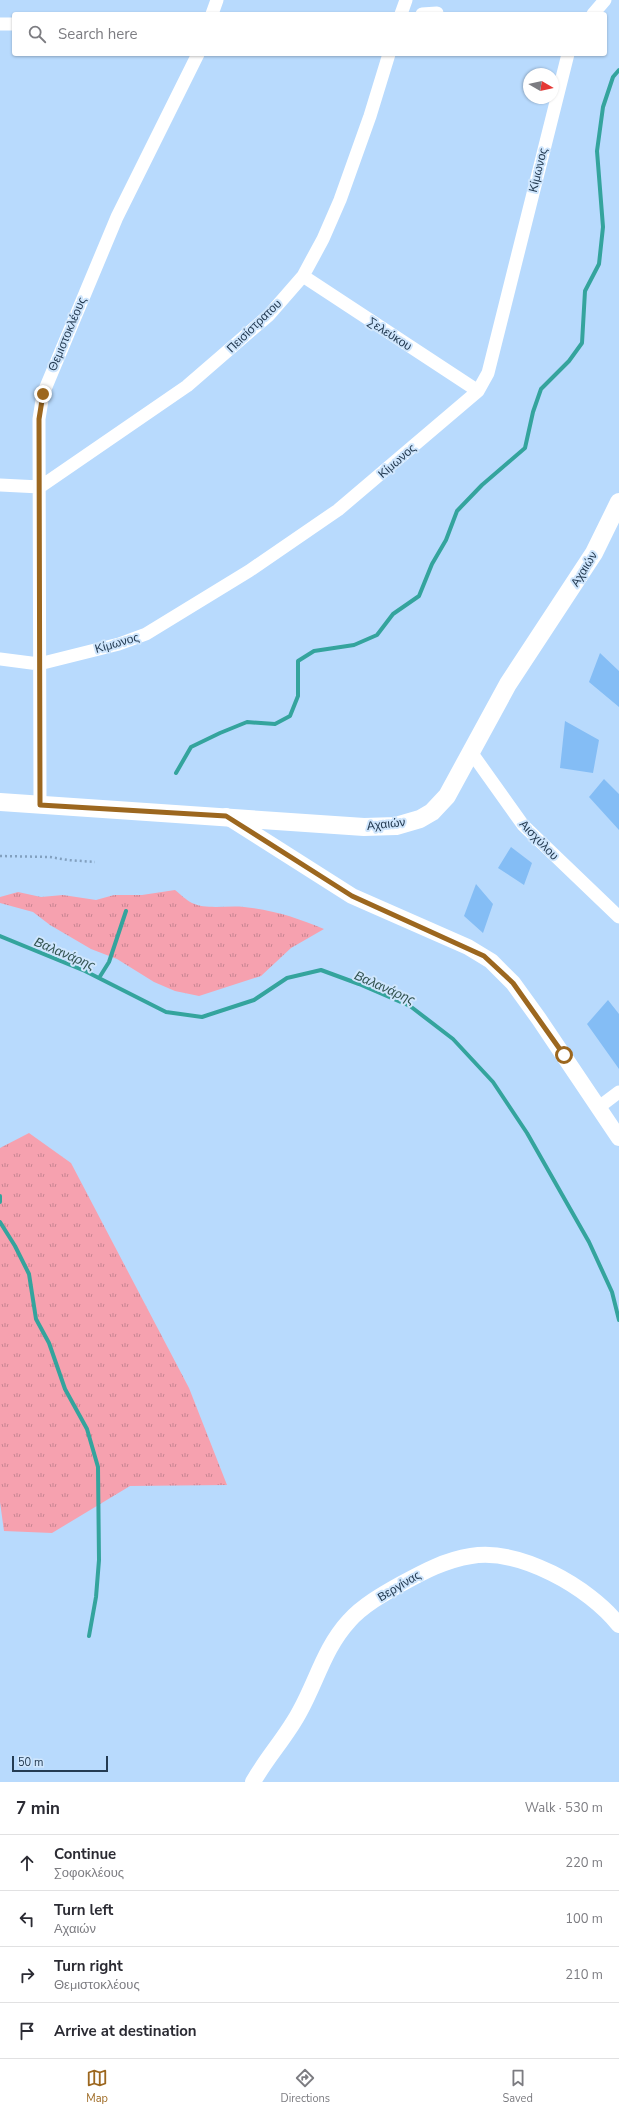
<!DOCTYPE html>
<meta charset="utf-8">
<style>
body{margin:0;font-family:"Nunito Sans",sans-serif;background:#f7f7f7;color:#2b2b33}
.compass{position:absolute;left:523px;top:68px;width:36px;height:36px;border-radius:50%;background:#fff;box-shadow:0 1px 3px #0004;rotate:99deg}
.scale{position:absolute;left:12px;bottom:10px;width:96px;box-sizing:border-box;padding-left:4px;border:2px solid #243b52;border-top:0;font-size:11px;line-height:14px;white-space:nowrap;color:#243b52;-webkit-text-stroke:3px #cfe6fd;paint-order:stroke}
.stop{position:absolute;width:12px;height:12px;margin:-9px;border:3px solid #9c671f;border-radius:50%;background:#fff}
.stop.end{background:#9c671f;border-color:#fff;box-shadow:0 1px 4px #0008}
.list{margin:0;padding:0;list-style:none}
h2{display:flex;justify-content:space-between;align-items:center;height:52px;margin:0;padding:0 16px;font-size:17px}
h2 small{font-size:13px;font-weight:400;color:#7c7c81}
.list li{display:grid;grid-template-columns:26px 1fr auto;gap:12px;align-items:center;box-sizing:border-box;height:56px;padding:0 16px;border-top:1px solid #e1e1e2}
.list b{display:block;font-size:15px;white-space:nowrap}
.list p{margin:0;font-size:13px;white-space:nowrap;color:#7c7c81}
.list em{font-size:13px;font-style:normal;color:#7c7c81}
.icon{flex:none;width:22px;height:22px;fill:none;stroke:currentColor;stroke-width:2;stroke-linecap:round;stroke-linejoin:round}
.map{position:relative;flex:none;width:619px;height:1782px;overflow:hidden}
.search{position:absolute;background:#fff;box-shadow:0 1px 3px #0004;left:12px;right:12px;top:12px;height:44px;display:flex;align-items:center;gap:10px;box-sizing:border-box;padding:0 14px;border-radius:4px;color:#7c7c81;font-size:15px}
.sheet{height:276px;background:#fff}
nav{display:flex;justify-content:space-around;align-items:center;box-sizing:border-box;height:56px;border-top:1px solid #e1e1e2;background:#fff;font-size:11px;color:#7c7c81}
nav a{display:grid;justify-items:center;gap:2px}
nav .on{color:#9c671f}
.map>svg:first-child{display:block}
.grass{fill:url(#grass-tufts)}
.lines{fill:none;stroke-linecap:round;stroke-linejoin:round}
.stream{stroke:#34a49d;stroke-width:4}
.building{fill:#84bdf5}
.path{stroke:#82a0bf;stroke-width:2.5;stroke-dasharray:2 3;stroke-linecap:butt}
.minor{stroke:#fff;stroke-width:13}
.tertiary{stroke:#fff;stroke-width:16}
.secondary{stroke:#fff;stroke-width:18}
.route{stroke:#9c671f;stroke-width:5}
.labels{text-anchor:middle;stroke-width:4;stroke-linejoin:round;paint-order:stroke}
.street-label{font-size:12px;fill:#243b52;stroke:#cfe6fd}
.water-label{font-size:13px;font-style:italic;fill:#335451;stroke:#cfe6fd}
</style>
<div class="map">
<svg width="619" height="1782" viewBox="0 0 619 1782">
<defs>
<pattern id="grass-tufts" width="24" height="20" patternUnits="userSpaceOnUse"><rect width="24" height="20" fill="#f6a1af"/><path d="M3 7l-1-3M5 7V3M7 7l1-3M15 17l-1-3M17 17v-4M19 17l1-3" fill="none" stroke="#c78491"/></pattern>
</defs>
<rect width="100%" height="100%" fill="#b8dafd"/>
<!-- grass -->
<path class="grass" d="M175 890C180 894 186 900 192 903 207 910 228 905 244 907 273 910 298 918 324 929L291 948 261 976 199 996 175 991 154 982 117 959 91 949 50 925 33 912 0 903V897L18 892 41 897 63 895 96 900 114 895H142Z
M29 1133 71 1163 189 1388 227 1485 130 1486 52 1533 4 1531 0 1502V1148Z"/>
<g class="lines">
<!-- stream -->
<path class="stream" d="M176 773 191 747 220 733 247 722 275 724 290 716 298 696V661L314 651 354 645 377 635 393 614 419 596 432 564 446 540 457 511 482 485 525 448 533 412 541 389 569 361 582 343 585 291 599 264 603 227 597 151 603 107 613 77 619 70
M0 936 85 971 166 1012 202 1017 254 1000 287 978 321 970 359 984 410 1006 453 1039 493 1082 527 1133 589 1242 612 1292 619 1320
M99 978 109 962 126 911
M0 1196V1202
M0 1222 15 1246 29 1274 36 1319 49 1343 65 1389 87 1429 98 1467 99 1560 96 1597 89 1636"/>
</g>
<!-- building -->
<path class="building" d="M600 653 619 671V707L589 682Z
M565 721 599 740 593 773 560 768Z
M604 779 619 794V830L589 797Z
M511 847 532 863 524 885 498 868Z
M476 884 493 904 483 933 464 916Z
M608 1000 619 1014V1069L587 1024Z"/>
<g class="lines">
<!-- path -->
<path class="path" d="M0 856 50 857 68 860 95 862"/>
<!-- minor -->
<path class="minor" d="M212 14 217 0
M401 14 406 0
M422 14 437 13
M593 14 605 0
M0 24H14
M303 276 478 391
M0 485 40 487 187 386 269 315 303 276 323 239 340 200 370 116 389 54
M0 659 39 664 119 644 146 634 249 571 338 510 478 391 488 373 568 54
M471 752 523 825 619 917
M40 805 39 419 43 394 117 217 198 54
M599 1107 619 1092"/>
<!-- tertiary -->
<path class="tertiary" d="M226 816 352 896 468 947 491 961 513 983 539 1019 619 1138
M253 1782C267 1757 287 1736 300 1711 317 1680 325 1647 349 1621 362 1606 383 1594 401 1584 423 1572 445 1560 471 1556 520 1548 589 1587 619 1625"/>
<!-- secondary -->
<path class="secondary" d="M0 802 364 827 396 826 420 819 432 812 447 796 508 684 594 553 619 502"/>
</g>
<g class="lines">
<!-- route -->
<path class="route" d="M43 394 39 419 40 805 226 816 352 896 484 956 513 983 564 1055"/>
</g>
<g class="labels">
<!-- street labels -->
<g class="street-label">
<text transform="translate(538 170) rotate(-76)" y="4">Κίμωνος</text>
<text transform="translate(254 326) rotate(-44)" y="4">Πεισίστρατου</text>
<text transform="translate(67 334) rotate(-67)" y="4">Θεμιστοκλέους</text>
<text transform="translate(390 334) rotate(33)" y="4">Σελεύκου</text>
<text transform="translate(397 461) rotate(-41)" y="4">Κίμωνος</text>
<text transform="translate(584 569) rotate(-58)" y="4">Αχαιών</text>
<text transform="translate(117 643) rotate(-16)" y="4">Κίμωνος</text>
<text transform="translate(386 824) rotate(-6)" y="4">Αχαιών</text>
<text transform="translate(539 840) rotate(46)" y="4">Αισχύλου</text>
<text transform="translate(399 1586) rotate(-31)" y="4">Βεργίνας</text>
</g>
<!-- water labels -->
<g class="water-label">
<text transform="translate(65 953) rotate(23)" y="5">Βαλανάρης</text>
<text transform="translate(385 987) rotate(24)" y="5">Βαλανάρης</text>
</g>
</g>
</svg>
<svg class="compass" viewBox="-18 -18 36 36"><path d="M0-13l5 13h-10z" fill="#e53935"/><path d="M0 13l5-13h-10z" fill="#7c7c81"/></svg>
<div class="scale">50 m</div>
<div class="stop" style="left:564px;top:1055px"></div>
<div class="stop end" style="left:43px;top:394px"></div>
<div class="search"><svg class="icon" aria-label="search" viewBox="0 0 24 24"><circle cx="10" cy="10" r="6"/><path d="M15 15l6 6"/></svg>Search here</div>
</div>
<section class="sheet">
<h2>7 min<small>Walk · 530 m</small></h2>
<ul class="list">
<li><svg class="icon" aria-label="ahead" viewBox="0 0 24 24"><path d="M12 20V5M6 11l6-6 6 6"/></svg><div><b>Continue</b><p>Σοφοκλέους</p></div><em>220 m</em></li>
<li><svg class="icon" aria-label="left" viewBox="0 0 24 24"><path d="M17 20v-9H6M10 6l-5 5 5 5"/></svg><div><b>Turn left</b><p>Αχαιών</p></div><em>100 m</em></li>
<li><svg class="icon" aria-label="right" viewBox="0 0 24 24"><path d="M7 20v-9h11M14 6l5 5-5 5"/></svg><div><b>Turn right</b><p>Θεμιστοκλέους</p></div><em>210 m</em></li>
<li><svg class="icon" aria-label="arrive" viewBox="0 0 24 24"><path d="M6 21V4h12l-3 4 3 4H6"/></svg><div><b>Arrive at destination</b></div></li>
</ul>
</section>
<nav>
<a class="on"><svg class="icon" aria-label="map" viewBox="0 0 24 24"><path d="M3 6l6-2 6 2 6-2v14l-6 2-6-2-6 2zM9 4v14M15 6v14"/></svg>Map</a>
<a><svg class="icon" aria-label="directions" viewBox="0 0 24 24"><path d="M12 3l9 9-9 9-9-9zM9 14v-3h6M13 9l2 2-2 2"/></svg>Directions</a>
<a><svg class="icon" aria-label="saved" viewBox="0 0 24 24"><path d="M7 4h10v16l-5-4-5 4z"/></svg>Saved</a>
</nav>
